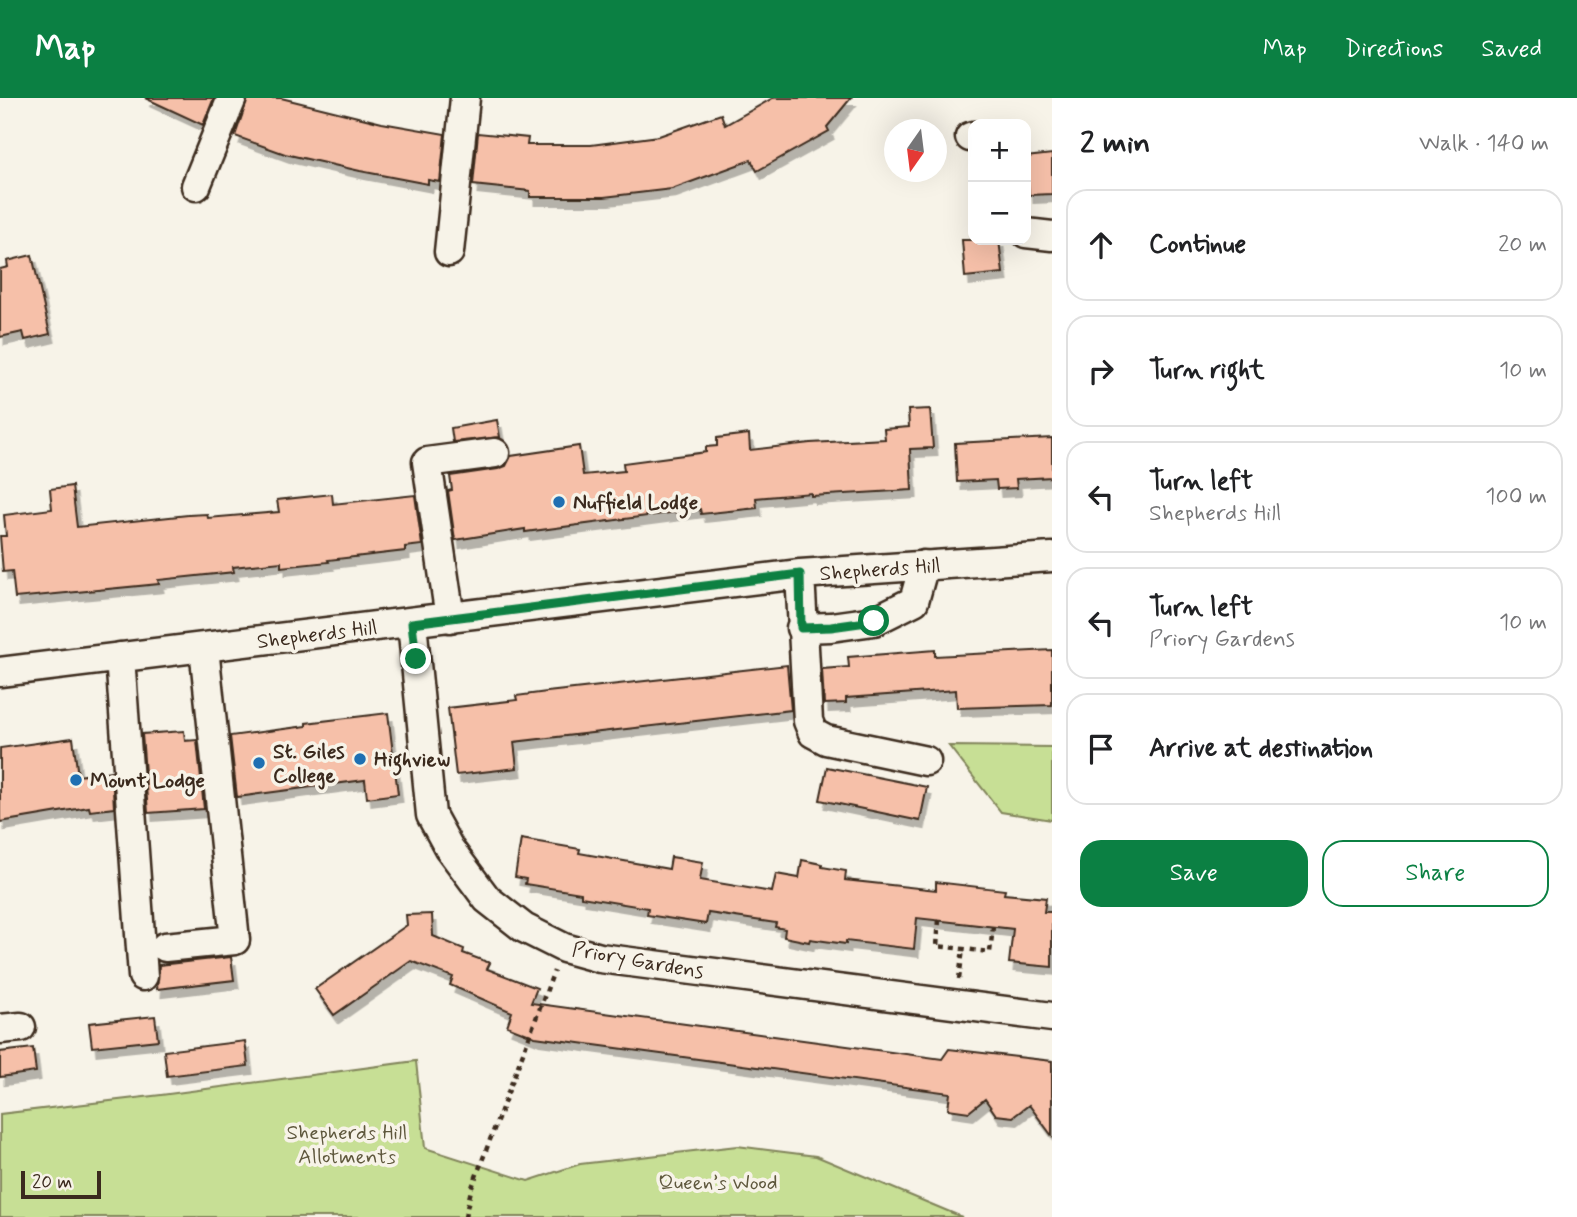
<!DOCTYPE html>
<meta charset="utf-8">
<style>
body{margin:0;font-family:Mynerve,sans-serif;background:#f6f6f6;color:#202124}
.controls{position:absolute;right:21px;top:21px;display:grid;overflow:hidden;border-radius:14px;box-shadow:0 7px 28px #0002}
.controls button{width:63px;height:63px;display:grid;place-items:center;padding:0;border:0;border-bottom:2px solid #e0e0e0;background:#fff;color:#202124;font:35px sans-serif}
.compass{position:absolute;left:884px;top:21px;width:63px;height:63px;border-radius:50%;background:#fff;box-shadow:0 7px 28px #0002;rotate:194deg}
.scale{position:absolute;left:21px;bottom:18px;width:80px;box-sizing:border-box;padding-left:7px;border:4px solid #3b2a1e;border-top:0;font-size:19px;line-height:24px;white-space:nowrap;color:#3b2a1e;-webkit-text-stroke:5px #f7f3e8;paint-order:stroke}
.stop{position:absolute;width:21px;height:21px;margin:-16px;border:5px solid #0b8043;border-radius:50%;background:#fff}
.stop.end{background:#0b8043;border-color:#fff;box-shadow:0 2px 7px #0008}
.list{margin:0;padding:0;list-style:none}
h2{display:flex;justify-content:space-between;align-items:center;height:91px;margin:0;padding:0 28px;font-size:30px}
h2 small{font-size:23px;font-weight:400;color:#757577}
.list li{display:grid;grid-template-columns:46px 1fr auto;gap:21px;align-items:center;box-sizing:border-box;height:112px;margin:0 14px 14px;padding:0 14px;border:2px solid #e0e0e0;border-radius:21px}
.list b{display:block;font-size:26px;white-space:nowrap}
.list p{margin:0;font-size:23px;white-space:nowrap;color:#757577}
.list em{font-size:23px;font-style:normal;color:#757577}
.actions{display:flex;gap:14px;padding:21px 28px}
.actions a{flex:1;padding:16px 0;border:2px solid #0b8043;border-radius:21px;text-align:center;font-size:24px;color:#0b8043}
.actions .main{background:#0b8043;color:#fff}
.icon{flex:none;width:38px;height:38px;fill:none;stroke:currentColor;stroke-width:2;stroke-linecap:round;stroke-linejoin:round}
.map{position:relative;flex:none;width:1052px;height:1119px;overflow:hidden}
header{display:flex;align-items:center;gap:42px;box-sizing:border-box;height:98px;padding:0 35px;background:#0b8043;color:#fff}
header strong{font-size:33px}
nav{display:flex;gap:38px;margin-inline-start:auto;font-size:24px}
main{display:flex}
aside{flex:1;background:#fff}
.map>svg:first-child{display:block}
.green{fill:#c7df95;stroke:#81845a;stroke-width:2}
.building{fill:#f6c0a9;stroke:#3b2a1e;stroke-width:2;filter:url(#shadow)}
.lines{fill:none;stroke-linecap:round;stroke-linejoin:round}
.minor-casing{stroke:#3b2a1e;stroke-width:33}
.path{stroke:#3b2a1e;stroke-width:4.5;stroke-dasharray:5 5;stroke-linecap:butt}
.minor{stroke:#f7f3e8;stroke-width:28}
.route{stroke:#0b8043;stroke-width:9}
.poi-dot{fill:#1f6fb2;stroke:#f7f3e8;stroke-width:2.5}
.labels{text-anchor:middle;stroke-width:7;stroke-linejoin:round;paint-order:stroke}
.poi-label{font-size:21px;font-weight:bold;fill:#3b2a1e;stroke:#f7f3e8;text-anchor:start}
.street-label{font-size:21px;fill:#3b2a1e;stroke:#f7f3e8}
.park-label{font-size:21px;fill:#5e573c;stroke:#f7f3e8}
</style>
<header>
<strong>Map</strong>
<nav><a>Map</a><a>Directions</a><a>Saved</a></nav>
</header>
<main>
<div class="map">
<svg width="1052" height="1119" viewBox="0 0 1052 1119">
<defs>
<filter id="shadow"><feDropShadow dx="4.5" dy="8" stdDeviation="0" flood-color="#0004"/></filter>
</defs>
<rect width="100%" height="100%" fill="#f7f3e8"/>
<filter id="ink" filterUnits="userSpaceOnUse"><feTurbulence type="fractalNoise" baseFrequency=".0143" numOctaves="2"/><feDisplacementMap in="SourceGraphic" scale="14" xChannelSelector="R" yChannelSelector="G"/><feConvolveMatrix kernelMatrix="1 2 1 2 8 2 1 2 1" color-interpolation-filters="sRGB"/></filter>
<g filter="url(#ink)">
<!-- green -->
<path class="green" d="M949 648 1052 649V722L1001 714Z
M416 963 425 1050 528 1083 580 1066 737 1048 816 1058 962 1119H0V1016L161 997Z"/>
<!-- building -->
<path class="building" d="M145 0H214L203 27Z
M248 0H281L382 25 445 36 440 84 428 82V86L360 73 285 56 235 38Z
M773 0H851L827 29 829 33 757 73 751 62 672 91 604 99H530V93L473 87 478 35 528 40 527 47H591L659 38 721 16 725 27Z
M1052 56V96L1029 97 1026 59Z
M962 142H999L1003 175 965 179Z
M32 157 50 236 25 242 23 234 0 239V171L8 169 7 163Z
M930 311 933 350 910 351 912 392 811 398V395L756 400 757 410 701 416 700 411 525 434V431L455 442 448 393 452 392 450 378 498 371 506 368 511 358 579 348 583 377 624 373 623 365 706 354V349L717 348V340L749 336 750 352 810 345 885 341 884 331 909 329 908 312Z
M497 322 500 339 453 344 451 330Z
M1052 340V379L1016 381 1017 390 997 391 996 382 957 384 955 345Z
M72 388 77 429 188 417 207 416 208 420 279 414 277 402 332 396 333 406 415 397 422 447 405 449V453L328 462 329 464 281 469V464L233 469 234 474 158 482 159 486 15 500 12 473 3 474 0 438H6L4 417 52 411 50 391Z
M935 552V558L1052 552V607L957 610 956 592 846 600V605L824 606 822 571 849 569 848 559Z
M787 567 791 612 514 644 517 670 456 677 448 610 517 602 516 598 547 594Z
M388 615 398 696 367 700 365 682 237 699 230 638 306 628V625Z
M184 633 185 643 197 642 204 711 148 715 142 636Z
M73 640 78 678 112 673 114 710 90 713 89 709 0 724V650Z
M827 669 927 689 920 723 820 702Z
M521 741 580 751 579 755 669 771 671 759 703 764 700 782 772 794 776 776 799 780 802 762 822 766V769L846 773 845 782 936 792V784L1005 792 1004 796 1046 800 1044 814H1052V869L1009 865 1013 831 917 820 914 851 846 843V846L810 841 809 844 784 839 785 831 775 829 776 825 708 815 706 826 647 817 648 810 581 799V795L525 786 526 781 515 779Z
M432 816 433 838 464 851 463 855 490 865 487 871 537 890 531 905 942 961 949 951 1052 963V1038L1029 1007 1013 1019 996 1017 985 1001 969 1014 948 1011 950 995 535 939 507 928 512 914 450 887 453 879 411 863 334 917 315 891 407 827 406 817Z
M231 859 234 882 157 891 159 867Z
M155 918 158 942 92 949 89 925Z
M245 943 248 968 167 978 164 953Z
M33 950 36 974 0 979V954Z"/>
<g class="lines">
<defs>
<path id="minor" d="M970 39 973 38
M196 88 232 0
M1026 135 1052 138
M449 154 465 0
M800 476 808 623 813 635 826 642 926 663
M450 520 427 364 495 355
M412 525 431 717 449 750 487 801 524 830 564 850 600 860 1052 919
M801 530 831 529 874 523 914 503 924 467
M120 559 143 878
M0 574 800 476 1052 459
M165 849 235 842 204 550
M0 931 21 929"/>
</defs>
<!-- minor casing -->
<use href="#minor" class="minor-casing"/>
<!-- path -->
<path class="path" d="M939 822 937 848 990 854 993 829
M959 881 963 851
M465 1119 471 1092 554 873"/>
<!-- minor -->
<use href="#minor" class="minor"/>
</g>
</g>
<g class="lines" filter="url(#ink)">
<!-- route -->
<path class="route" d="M416 561 412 525 800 476 801 530 831 529 874 523"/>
</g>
<!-- markers -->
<g class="poi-dot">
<circle cx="559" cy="404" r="7"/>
<circle cx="360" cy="661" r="7"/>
<circle cx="259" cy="665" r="7"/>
<circle cx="76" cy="682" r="7"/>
</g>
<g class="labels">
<!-- poi labels -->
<g class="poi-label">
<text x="573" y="411">Nuffield Lodge</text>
<text x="273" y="660">St. Giles<tspan x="273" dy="24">College</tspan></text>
<text x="374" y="668">Highview</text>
<text x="90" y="689">Mount Lodge</text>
</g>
<!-- street labels -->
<g class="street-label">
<text transform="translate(880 471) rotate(-4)" y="7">Shepherds Hill</text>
<text transform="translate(317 536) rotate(-7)" y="7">Shepherds Hill</text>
<text transform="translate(638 862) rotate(10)" y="7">Priory Gardens</text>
</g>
<!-- park labels -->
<g class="park-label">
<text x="347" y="1041">Shepherds Hill<tspan x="347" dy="24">Allotments</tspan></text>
<text x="718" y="1091">Queen’s Wood</text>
</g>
</g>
</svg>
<div class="controls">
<button>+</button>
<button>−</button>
</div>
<svg class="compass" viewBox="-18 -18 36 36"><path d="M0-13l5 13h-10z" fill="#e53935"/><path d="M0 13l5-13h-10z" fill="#757577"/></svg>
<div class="scale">20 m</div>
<div class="stop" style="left:874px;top:523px"></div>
<div class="stop end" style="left:416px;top:561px"></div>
</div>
<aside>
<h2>2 min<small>Walk · 140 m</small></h2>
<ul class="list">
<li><svg class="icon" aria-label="ahead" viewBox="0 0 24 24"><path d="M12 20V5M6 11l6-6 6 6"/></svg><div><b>Continue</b></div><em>20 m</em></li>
<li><svg class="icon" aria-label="right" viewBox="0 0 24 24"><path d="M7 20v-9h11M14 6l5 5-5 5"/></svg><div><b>Turn right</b></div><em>10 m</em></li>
<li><svg class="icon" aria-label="left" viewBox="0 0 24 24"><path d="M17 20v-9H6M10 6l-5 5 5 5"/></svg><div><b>Turn left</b><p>Shepherds Hill</p></div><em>100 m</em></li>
<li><svg class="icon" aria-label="left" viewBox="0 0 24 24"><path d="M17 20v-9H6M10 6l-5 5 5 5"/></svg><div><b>Turn left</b><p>Priory Gardens</p></div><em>10 m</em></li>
<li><svg class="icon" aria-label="arrive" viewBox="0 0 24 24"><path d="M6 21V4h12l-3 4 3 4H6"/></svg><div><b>Arrive at destination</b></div></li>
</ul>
<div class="actions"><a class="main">Save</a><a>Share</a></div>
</aside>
</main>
